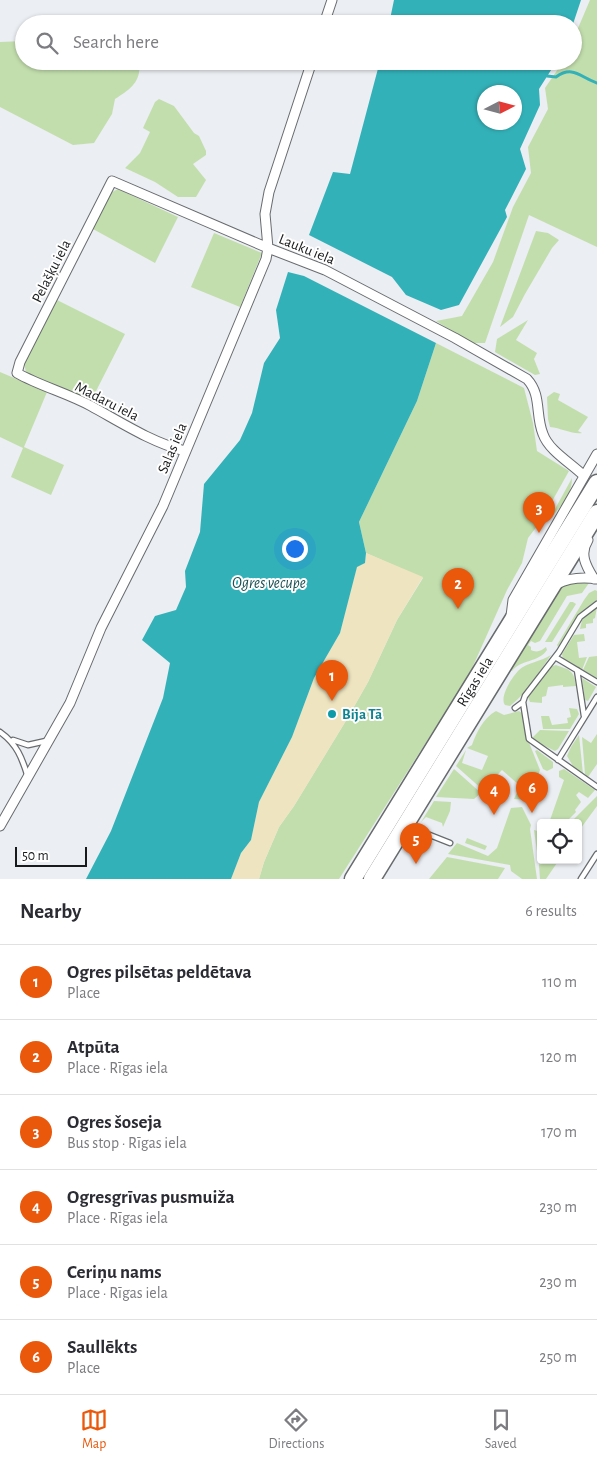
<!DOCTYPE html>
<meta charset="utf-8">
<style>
body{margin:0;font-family:"Alegreya Sans",sans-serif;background:#f2f2f3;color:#2b2b33}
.controls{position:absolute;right:15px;bottom:15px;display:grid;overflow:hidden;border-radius:5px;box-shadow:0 1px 4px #0004}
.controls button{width:45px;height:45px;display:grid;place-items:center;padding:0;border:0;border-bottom:1px solid #e1e1e2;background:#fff;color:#2b2b33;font:25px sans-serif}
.compass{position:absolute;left:477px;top:85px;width:45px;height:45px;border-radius:50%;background:#fff;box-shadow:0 1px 4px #0004;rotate:84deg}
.scale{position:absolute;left:15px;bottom:12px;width:72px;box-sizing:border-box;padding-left:5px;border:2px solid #191a1c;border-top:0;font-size:14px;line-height:18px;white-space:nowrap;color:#191a1c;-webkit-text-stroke:4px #fff;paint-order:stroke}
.you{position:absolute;left:294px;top:548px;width:18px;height:18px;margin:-12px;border:4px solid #fff;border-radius:50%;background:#1a73e8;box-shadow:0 0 0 8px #1a73e833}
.badge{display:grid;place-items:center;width:32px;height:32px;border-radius:50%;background:#ea580c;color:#fff;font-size:16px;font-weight:700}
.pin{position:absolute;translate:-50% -41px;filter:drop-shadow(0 1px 2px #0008)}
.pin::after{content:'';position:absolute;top:26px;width:18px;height:15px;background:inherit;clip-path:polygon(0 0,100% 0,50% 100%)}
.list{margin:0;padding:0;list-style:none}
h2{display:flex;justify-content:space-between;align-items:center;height:65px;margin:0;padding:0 20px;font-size:21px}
h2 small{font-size:16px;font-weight:400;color:#7c7c81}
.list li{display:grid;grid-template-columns:32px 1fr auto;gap:15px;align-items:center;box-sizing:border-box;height:75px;padding:0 20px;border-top:1px solid #e1e1e2}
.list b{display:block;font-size:19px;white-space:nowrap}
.list p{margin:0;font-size:16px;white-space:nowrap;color:#7c7c81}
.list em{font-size:16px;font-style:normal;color:#7c7c81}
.icon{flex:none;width:28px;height:28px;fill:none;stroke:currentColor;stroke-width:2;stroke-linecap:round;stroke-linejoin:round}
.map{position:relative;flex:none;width:597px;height:879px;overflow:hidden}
.search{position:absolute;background:#fff;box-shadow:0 1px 4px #0004;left:15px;right:15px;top:15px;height:55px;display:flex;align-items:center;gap:12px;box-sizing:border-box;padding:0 18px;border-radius:28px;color:#7c7c81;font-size:19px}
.sheet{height:515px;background:#fff}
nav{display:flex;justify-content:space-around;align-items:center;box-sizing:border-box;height:70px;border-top:1px solid #e1e1e2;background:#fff;font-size:14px;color:#7c7c81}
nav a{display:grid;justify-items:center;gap:2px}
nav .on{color:#ea580c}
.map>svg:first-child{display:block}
.green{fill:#c3dead}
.sand{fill:#eee4bf}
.water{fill:#33b1b8;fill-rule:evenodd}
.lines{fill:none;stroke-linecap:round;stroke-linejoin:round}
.stream{stroke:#33b1b8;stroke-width:3}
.lane-casing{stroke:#686b6e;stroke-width:7}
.street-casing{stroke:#686b6e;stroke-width:11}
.highway-casing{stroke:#686b6e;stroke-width:19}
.lane{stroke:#fff;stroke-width:4.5}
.street{stroke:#fff;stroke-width:9}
.highway{stroke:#fff;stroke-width:16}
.culture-dot{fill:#0f9aa8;stroke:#fff;stroke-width:2}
.labels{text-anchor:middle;stroke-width:4;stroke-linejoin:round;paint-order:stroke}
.street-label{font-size:15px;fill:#191a1c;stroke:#fff}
.culture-label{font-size:15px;font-weight:bold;fill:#0d838f;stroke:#fff;text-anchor:start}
.water-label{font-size:16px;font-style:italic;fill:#1d5154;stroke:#fff}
</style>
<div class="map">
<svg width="597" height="879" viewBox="0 0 597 879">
<rect width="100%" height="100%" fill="#ebeef2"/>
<!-- green -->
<path class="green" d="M590 0H597V247L529 215 485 343H471L436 321 462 316 493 262 513 207 531 173 528 147 548 109 545 88 558 69V61H573V40Z
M24 41V61H139C142 82 130 89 115 99L112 114 94 143 73 145 0 107V42Z
M159 99 174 106 194 133 199 136 206 151V155L193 164 206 180 196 197H178L155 182 125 168 140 153 150 132 143 128 155 102Z
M118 189 178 217 155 263 93 229 112 192Z
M536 231 548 233 559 240 552 248 525 294 513 317 500 327Z
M214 233 262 253 240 307 191 287Z
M57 300 125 334 92 399 89 402 26 373 24 362Z
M528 320 516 340 537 353 534 359 540 374 535 375 495 352 497 339Z
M436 343 524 388 533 423 537 451 569 471 541 521 528 538 522 563 507 590 469 675 339 879H259L264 862 279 827 294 806 347 719 368 682 397 620 423 578 366 553 359 522 417 401Z
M0 372 47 392 24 447 64 465 51 495 11 477 23 448 0 437Z
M554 392 560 394 558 400 588 417 578 431 582 433C574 435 561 428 550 427L548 419 547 397Z
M572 478C572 496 560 507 549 520Z
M579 581 589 583 582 593 567 596 540 641 535 643 531 641 528 645 531 647V650C537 653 541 651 546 647L547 650C538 663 521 659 512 671L510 670 560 587Z
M595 590 597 591V600L580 613 558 647 557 645 584 600 589 593Z
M570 602H573L576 604 552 642H545Z
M597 607 595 618 593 619V623L586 624V628L580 629 582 620Z
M584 634 585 641 577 642 579 658 587 657 582 670 563 659 562 654 574 635Z
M551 655C539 672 527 693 510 706L505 705C499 697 512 677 519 670 526 663 542 661 551 655Z
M597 656V678L583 670 589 657Z
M556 665C570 670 574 670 576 686L563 687V685L548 687 546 696 542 697V703L530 702 528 697 529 693 550 667Z
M582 678 596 687 588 701 585 700Z
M569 708 577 709 579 714 570 729H543L541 716H549L552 725 568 723 567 718 571 717Z
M496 711 504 715 519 711 523 714 526 735 540 770 529 800 514 799 520 786 502 770 483 790 456 766 466 750 462 763 482 770 488 756 467 748 472 745C476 733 484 717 496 711Z
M540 730 569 731 558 749 555 751 531 739Z
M597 734V764L588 777 585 774 582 737 591 743Z
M579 735 583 774 573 766 567 756 571 747Z
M537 750 553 762V768L547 771 543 769 535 751Z
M454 769 481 793 474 799 436 797Z
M564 769 595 790 588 798 579 792 576 795 581 802 575 810 576 812 565 823H549L564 780 559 777V771Z
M597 796V806L578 832V823H570Z
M434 801 451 802 450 811 443 827 442 823 426 817 421 822Z
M522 807 531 825 530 829 537 879H522L511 871 510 865 448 854 457 843 488 856 497 848 511 808Z
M534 830 541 832V852L538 859Z
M467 838 487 846 485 850 465 843Z
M447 857 505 868 498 879H429Z
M541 860H559L546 879H540L539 865Z"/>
<!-- sand -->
<path class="sand" d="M366 553 423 577 397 620 368 682 347 719 294 806 279 827 264 862 259 879H231L241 853 251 840 259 802 292 737 314 678 340 633 357 566 365 563Z"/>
<!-- water -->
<path class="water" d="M394 0H581L573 24H389Z
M380 61H553V67L539 89 540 105 520 149 526 169 505 210 507 217 459 305 441 310 406 295 392 277 309 235 333 172 350 174ZM514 92V122H484V92Z
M288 272 304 276 436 343 417 401 359 522 366 553 365 563 357 567 340 633 314 678 292 737 259 802 251 840 241 853 231 879H86L111 831 163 698 170 663 142 640 155 616 176 610 186 587 185 571 200 532 204 484 240 440 252 413 264 363 280 338 276 310Z"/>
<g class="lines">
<!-- stream -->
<path class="stream" d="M547 76 556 77C573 65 580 77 597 83"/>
<defs>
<path id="lane" d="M597 604 580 617 559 652 525 696 523 702 529 739 597 787
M555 657 597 682
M577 670 584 716
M515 708 523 702
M0 732C17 744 22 758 28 777
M13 740 28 745 46 741
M558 760 597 697
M407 826 450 843
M581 879 597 854"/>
<path id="street" d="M324 24 332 0
M185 451C151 442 122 423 91 406 67 393 40 386 17 373L20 362 112 181 268 248 325 270 455 338 527 379C542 395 535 415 543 434 549 451 571 463 584 476
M588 540C579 554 586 566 594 579
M557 584C569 578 583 577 597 579
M511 616 513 600 597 454
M0 826 70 703 101 628 163 506 266 259 268 248 265 214 269 192 312 61"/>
<g id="highway">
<path id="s1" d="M353 879 597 483"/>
<path d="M372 879 597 513"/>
</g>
</defs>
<!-- lane casing -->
<use href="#lane" class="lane-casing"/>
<!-- street casing -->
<use href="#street" class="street-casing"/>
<!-- highway casing -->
<use href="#highway" class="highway-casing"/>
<!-- lane -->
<use href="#lane" class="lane"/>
<!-- street -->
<use href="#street" class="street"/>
<!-- highway -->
<use href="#highway" class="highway"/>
</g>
<!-- markers -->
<circle class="culture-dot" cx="332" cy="714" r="5"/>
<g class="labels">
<!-- street labels -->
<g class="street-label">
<text transform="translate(307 249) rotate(22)" y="5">Lauku iela</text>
<text transform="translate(51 271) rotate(-63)" y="5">Pelašķu iela</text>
<text transform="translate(107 401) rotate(27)" y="5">Madaru iela</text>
<text transform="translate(172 448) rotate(-67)" y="5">Salas iela</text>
<text dy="5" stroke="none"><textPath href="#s1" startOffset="232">Rīgas iela</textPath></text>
</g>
<!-- culture labels -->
<g class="culture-label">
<text x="342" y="719">Bija Tā</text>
</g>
<!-- water labels -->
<g class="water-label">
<text x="269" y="588">Ogres vecupe</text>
</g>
</g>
</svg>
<div class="controls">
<button><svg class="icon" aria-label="locate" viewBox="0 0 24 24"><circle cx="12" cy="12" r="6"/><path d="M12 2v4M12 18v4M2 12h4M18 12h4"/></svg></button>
</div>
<svg class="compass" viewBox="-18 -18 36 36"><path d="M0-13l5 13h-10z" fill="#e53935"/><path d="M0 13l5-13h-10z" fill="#7c7c81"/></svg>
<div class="scale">50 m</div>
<div class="you"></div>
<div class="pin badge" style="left:332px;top:701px">1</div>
<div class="pin badge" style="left:458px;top:609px">2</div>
<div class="pin badge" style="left:539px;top:533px">3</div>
<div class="pin badge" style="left:494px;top:815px">4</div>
<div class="pin badge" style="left:416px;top:864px">5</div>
<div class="pin badge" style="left:532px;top:813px">6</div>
<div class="search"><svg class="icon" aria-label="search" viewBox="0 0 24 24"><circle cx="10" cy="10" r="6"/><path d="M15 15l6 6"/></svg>Search here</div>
</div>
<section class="sheet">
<h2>Nearby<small>6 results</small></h2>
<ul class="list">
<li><span class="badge">1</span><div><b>Ogres pilsētas peldētava</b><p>Place</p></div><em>110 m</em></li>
<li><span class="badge">2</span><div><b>Atpūta</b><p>Place · Rīgas iela</p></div><em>120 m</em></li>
<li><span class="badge">3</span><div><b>Ogres šoseja</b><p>Bus stop · Rīgas iela</p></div><em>170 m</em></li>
<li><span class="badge">4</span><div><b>Ogresgrīvas pusmuiža</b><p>Place · Rīgas iela</p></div><em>230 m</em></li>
<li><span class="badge">5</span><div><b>Ceriņu nams</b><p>Place · Rīgas iela</p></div><em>230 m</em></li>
<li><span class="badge">6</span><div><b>Saullēkts</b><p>Place</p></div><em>250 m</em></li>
</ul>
</section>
<nav>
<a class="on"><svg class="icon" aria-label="map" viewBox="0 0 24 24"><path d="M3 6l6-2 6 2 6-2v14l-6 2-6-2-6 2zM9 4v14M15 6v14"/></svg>Map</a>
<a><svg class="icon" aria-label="directions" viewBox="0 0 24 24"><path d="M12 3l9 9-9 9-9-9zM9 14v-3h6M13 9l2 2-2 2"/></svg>Directions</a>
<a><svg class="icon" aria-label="saved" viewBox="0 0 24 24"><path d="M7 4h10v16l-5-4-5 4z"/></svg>Saved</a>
</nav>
